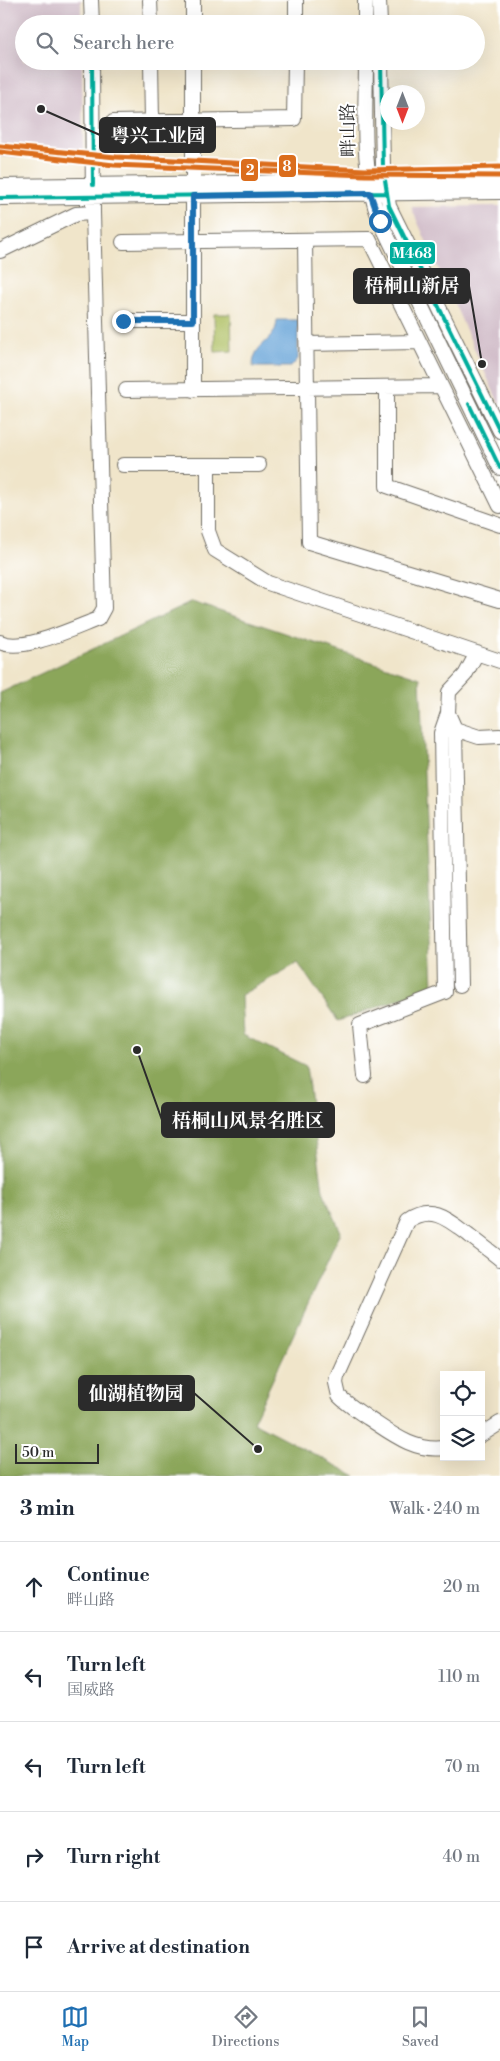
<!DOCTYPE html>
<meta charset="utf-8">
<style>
body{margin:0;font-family:"Libre Bodoni","Noto Serif SC",serif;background:#f6f6f7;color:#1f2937}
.controls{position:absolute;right:15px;bottom:15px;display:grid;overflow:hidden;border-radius:0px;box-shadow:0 5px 20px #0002}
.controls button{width:45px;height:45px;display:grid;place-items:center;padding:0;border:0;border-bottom:1px solid #e0e1e3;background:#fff;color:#1f2937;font:25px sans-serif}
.compass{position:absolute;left:380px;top:85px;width:45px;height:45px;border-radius:50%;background:#fff;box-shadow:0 5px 20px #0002;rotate:180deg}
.scale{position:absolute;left:15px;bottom:12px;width:84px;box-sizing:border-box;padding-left:5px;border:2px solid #2b2b2b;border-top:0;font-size:14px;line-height:18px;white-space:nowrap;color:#2b2b2b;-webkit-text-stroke:4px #fff;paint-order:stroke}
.stop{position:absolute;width:15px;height:15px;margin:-11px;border:4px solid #1f6fb2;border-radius:50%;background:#fff}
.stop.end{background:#1f6fb2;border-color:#fff;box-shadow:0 1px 5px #0008}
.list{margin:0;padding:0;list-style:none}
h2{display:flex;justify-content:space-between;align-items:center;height:65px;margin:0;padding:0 20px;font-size:21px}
h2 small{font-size:16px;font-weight:400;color:#747a83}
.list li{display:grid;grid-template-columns:32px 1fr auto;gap:15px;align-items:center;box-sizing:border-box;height:90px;padding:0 20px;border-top:1px solid #e0e1e3}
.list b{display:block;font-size:19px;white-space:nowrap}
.list p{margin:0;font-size:16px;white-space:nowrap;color:#747a83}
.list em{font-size:16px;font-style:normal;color:#747a83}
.icon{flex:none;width:28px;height:28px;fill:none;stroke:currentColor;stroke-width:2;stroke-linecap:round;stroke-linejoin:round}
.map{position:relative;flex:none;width:500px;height:1476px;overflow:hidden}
.search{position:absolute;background:#fff;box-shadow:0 5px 20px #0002;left:15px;right:15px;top:15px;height:55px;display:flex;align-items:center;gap:12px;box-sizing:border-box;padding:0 18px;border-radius:28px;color:#747a83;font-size:19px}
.sheet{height:515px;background:#fff}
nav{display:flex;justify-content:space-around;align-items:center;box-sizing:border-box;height:70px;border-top:1px solid #e0e1e3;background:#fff;font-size:14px;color:#747a83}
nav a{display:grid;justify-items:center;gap:2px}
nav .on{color:#1f6fb2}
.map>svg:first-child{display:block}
.industrial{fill:#d1bdc9}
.green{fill:#afc064;stroke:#6d7648}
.forest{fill:#8ba65a;stroke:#5b6842}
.water{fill:#67a4d8;stroke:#496882}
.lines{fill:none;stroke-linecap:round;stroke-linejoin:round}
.minor-casing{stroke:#706c63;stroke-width:16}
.minor{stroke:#fff;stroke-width:14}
.bus-1-casing{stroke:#fff;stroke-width:8}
.bus-1{stroke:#01ad9c;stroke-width:4}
.metro-1-casing{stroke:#fff;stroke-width:9}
.metro-2-casing{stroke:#fff;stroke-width:9}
.metro-1{stroke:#db6d1c;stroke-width:5}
.metro-2{stroke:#db6d1c;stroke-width:5}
.route{stroke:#1f6fb2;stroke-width:6}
.labels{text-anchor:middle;stroke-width:4;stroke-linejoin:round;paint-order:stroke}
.street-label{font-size:18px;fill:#2b2b2b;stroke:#fff}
.leader{fill:none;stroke:#2b2b2b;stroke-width:2}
.callout-dot{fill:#2b2b2b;stroke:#fff;stroke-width:2}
.callout{fill:#2b2b2b;stroke:#2b2b2b;stroke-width:2}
.callout-label{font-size:19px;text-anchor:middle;font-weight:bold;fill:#fff}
.line-badge{stroke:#fff;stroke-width:2}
.badge-label{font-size:14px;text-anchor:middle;font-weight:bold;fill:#fff}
</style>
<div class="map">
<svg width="500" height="1476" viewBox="0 0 500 1476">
<rect width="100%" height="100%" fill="#fff"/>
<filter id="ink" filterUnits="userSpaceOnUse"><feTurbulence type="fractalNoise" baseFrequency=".02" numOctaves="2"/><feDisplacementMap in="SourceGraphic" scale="10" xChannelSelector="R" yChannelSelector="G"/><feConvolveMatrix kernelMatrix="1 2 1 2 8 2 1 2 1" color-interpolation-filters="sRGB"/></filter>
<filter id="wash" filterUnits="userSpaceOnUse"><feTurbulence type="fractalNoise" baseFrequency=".0096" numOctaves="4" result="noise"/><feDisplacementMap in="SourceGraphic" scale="20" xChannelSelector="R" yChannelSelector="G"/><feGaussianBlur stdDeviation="1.12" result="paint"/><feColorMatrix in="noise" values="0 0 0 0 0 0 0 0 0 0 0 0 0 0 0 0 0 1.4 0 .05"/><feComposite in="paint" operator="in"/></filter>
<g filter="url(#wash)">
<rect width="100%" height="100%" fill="#f0e5ca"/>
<!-- industrial -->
<path class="industrial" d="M0 0H81V24H24V61H82L83 158 0 157Z
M500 206V406L411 207Z"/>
<!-- green -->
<path class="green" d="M214 314H231L232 351 215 352Z"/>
<!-- forest -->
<path class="forest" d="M192 602 420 678 433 987 338 1021 298 963 241 995 243 1035 306 1066 323 1191 341 1232 253 1422 356 1476H0V693Z"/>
<!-- water -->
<path class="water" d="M277 320H298V359L291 367H253C253 341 276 344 277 320Z"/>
</g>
<g filter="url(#ink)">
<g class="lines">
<defs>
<path id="minor" d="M91 0 92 24
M150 0 151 24
M193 0V24
M365 0V24
M379 0 380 24
M296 24V0
M151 61 152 122
M193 61V390
M366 61C366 113 360 172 380 221L500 468
M381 61 383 167 389 206 500 431
M113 122 294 119 295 61
M0 186 500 180
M0 198 500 192
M305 240 309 542 500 600
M123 242 369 239 500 506
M0 251 76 214 93 213
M123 321H193
M307 344 418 342
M387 388V486L500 525
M126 390 441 386
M123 465H259
M208 466V531L215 550 268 583 500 661
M0 642C22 653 74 628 98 619L104 608 93 213 92 61
M477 653 465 675 449 692 448 713 455 729 479 737 500 736
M455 729 460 985
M365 1076 360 1025 445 992 441 733 448 713
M481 1435 500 1423
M444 1448C414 1452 391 1433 368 1418 358 1411 348 1405 339 1396L336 1383 337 1377 407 1221C432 1204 449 1220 469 1235 479 1243 490 1251 500 1259"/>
</defs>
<!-- minor casing -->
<use href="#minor" class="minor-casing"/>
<!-- minor -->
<use href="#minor" class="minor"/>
<defs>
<path id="bus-1" d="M92 61 93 185
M381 61 383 167 389 206 500 431
M0 198 386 193
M469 404 500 468"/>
</defs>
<!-- bus-1 casing -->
<use href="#bus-1" class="bus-1-casing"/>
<!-- bus-1 -->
<use href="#bus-1" class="bus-1"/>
<defs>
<path id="metro-1" d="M0 152 114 165 365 175 500 176"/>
<path id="metro-2" d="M0 146 116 157 365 170 500 167"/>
</defs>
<!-- metro-1 casing -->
<use href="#metro-1" class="metro-1-casing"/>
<!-- metro-2 casing -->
<use href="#metro-2" class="metro-2-casing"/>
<!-- metro-1 -->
<use href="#metro-1" class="metro-1"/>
<!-- metro-2 -->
<use href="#metro-2" class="metro-2"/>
</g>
</g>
<g class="lines" filter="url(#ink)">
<!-- route -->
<path class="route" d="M123 321H193V196L370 193 380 221"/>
</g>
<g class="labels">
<!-- street labels -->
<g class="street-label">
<text transform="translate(348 130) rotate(-91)" y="6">畔山路</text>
</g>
</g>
<!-- callouts -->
<path class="leader" d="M41 109L100 135M482 364L469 286M137 1050L162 1120M258 1449L194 1393"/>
<g class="callout-dot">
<circle cx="41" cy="109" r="5"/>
<circle cx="482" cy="364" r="5"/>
<circle cx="137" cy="1050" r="5"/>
<circle cx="258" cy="1449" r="5"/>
</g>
<g class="callout">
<rect x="100" y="118" width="115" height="34" rx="5"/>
<rect x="354" y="269" width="115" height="34" rx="5"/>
<rect x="162" y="1103" width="172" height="34" rx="5"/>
<rect x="79" y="1376" width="115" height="34" rx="5"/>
</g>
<g class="callout-label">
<text x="158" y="142">粤兴工业园</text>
<text x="412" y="292">梧桐山新居</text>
<text x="248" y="1127">梧桐山风景名胜区</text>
<text x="136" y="1400">仙湖植物园</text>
</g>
<g class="line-badge">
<rect x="278" y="154" width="19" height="24" rx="5" fill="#db6d1c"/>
<rect x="240" y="158" width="19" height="24" rx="5" fill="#db6d1c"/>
<rect x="389" y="241" width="47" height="24" rx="5" fill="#01ad9c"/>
</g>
<g class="badge-label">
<text x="287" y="171">8</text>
<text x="250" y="175">2</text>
<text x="412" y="258">M468</text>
</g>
</svg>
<div class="controls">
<button><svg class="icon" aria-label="locate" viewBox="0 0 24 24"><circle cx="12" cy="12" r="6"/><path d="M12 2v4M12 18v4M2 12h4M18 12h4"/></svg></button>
<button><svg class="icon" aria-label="layers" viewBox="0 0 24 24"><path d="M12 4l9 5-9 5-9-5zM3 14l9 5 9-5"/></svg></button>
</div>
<svg class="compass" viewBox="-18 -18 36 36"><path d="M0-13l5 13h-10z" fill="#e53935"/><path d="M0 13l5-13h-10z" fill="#747a83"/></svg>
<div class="scale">50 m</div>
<div class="stop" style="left:380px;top:221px"></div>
<div class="stop end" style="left:123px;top:321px"></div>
<div class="search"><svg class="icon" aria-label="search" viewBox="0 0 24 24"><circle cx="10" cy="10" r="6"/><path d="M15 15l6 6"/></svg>Search here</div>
</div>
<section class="sheet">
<h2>3 min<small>Walk · 240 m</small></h2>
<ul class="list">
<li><svg class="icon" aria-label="ahead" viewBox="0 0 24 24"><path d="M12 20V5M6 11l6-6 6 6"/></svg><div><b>Continue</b><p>畔山路</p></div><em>20 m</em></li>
<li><svg class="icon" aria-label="left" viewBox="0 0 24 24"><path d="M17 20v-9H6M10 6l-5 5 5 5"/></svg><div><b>Turn left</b><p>国威路</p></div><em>110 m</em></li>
<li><svg class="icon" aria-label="left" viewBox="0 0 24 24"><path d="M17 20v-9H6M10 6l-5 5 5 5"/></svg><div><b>Turn left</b></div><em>70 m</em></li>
<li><svg class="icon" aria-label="right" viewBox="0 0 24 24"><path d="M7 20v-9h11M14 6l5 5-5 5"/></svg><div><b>Turn right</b></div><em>40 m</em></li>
<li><svg class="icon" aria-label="arrive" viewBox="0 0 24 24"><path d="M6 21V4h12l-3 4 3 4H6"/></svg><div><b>Arrive at destination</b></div></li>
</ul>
</section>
<nav>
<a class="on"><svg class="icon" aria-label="map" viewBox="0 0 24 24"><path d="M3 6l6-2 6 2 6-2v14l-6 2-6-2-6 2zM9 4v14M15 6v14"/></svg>Map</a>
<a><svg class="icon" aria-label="directions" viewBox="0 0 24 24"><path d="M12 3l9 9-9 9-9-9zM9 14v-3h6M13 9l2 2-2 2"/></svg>Directions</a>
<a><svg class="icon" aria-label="saved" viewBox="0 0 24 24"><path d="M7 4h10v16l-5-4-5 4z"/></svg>Saved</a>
</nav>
